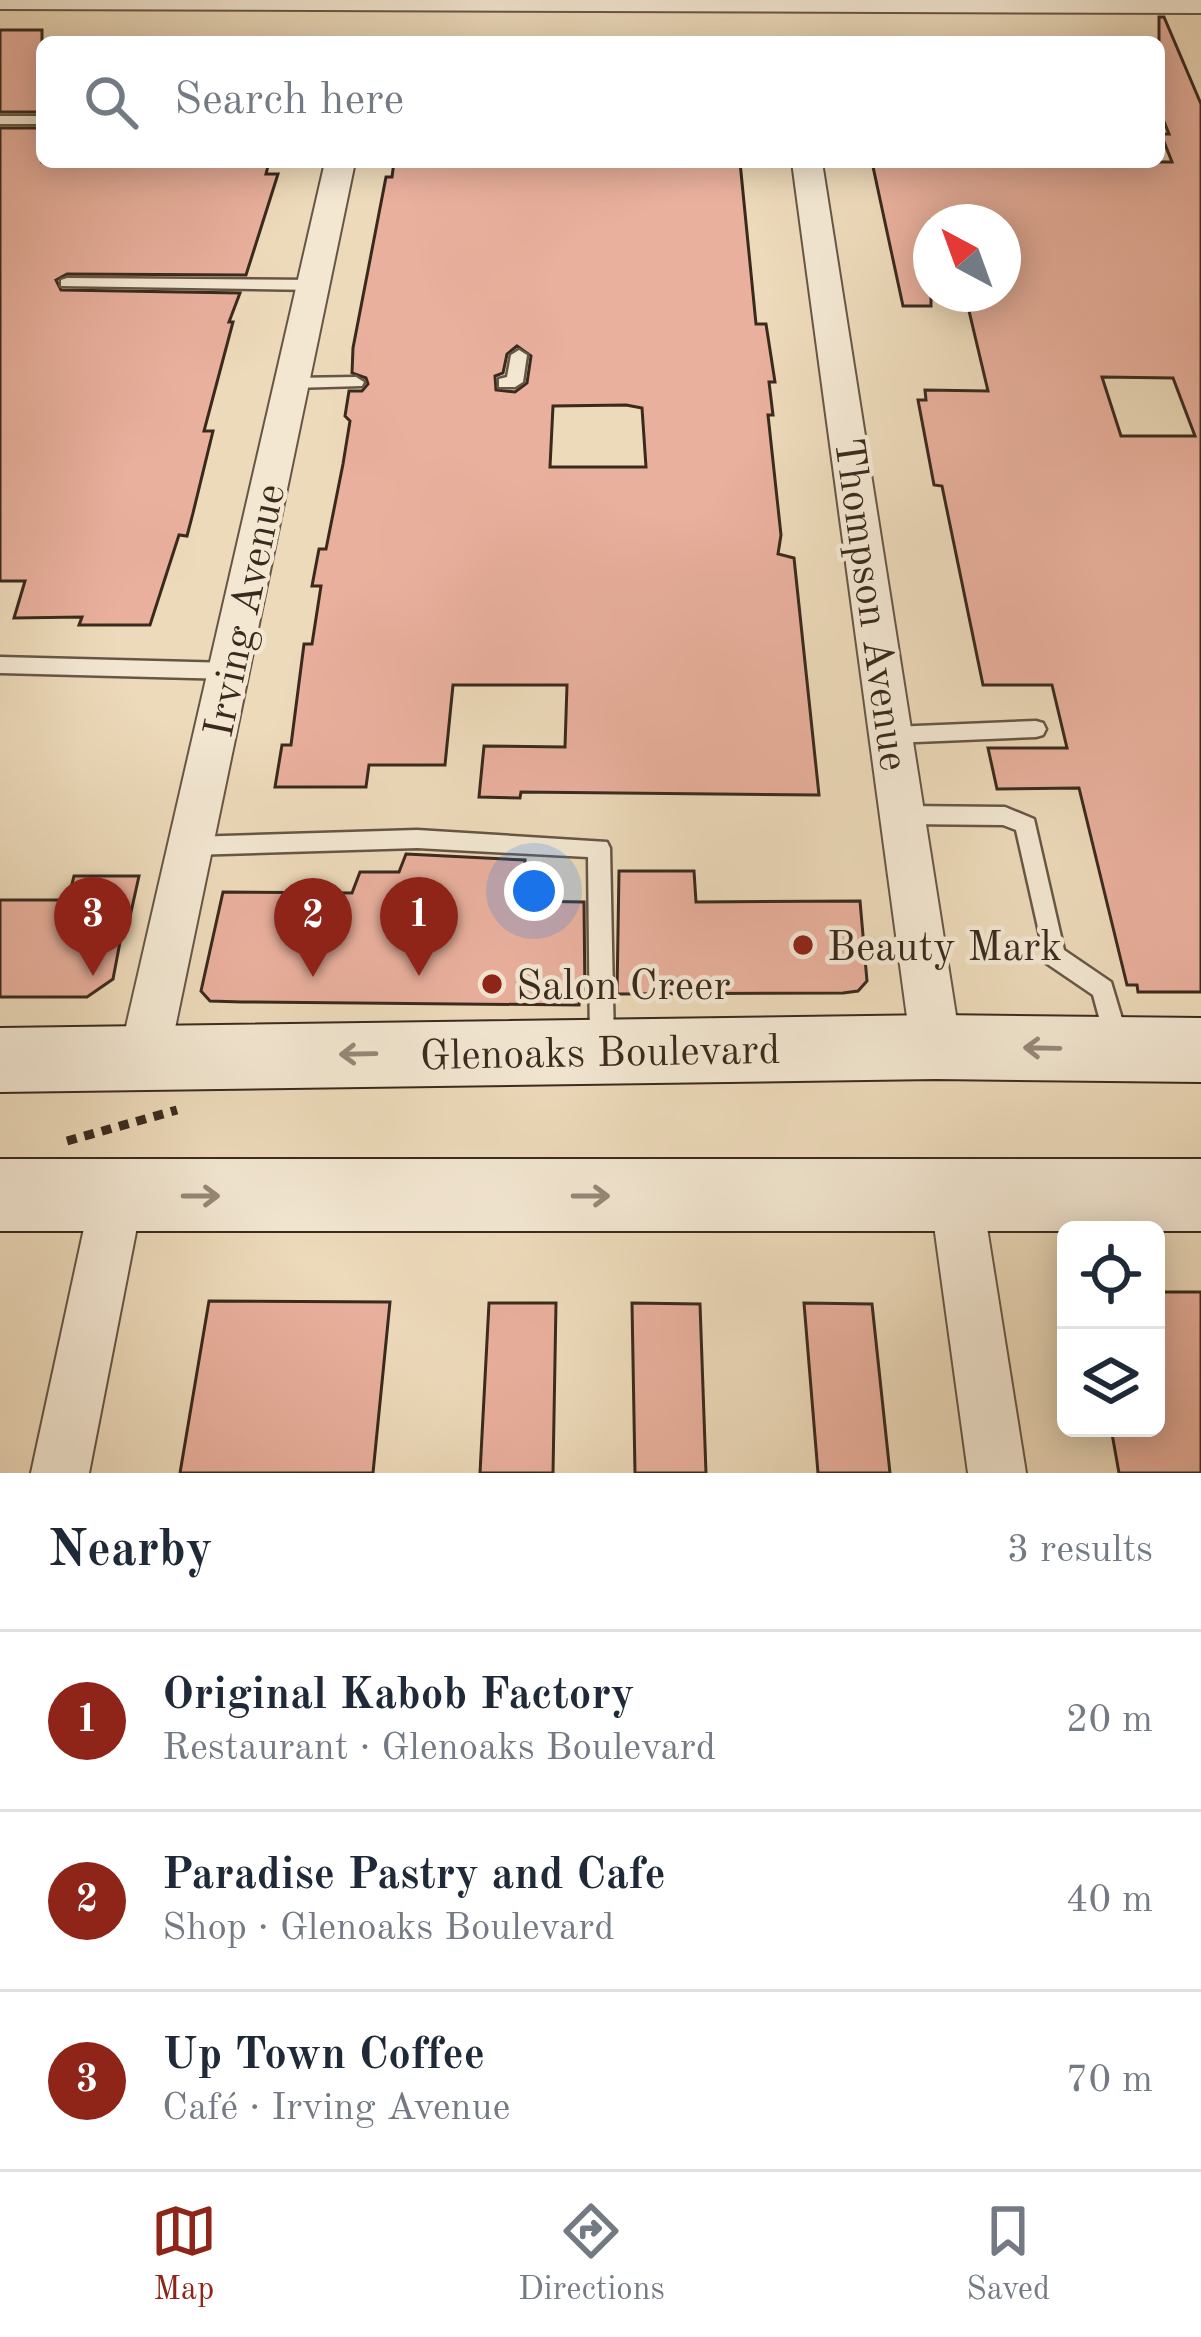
<!DOCTYPE html>
<meta charset="utf-8">
<style>
body{margin:0;font-family:"Old Standard TT",serif;background:#f2f2f3;color:#1f2937}
.controls{position:absolute;right:36px;bottom:36px;display:grid;overflow:hidden;border-radius:18px;box-shadow:0 6px 30px #0003}
.controls button{width:108px;height:108px;display:grid;place-items:center;padding:0;border:0;border-bottom:3px solid #e0e1e3;background:#fff;color:#1f2937;font:60px sans-serif}
.compass{position:absolute;left:913px;top:204px;width:108px;height:108px;border-radius:50%;background:#fff;box-shadow:0 6px 30px #0003;rotate:319deg}
.you{position:absolute;left:534px;top:891px;width:42px;height:42px;margin:-30px;border:9px solid #fff;border-radius:50%;background:#1a73e8;box-shadow:0 0 0 18px #1a73e833}
.badge{display:grid;place-items:center;width:78px;height:78px;border-radius:50%;background:#8f2418;color:#fff;font-size:39px;font-weight:700}
.pin{position:absolute;translate:-50% -99px;filter:drop-shadow(0 3px 6px #0008)}
.pin::after{content:'';position:absolute;top:63px;width:42px;height:36px;background:inherit;clip-path:polygon(0 0,100% 0,50% 100%)}
.list{margin:0;padding:0;list-style:none}
h2{display:flex;justify-content:space-between;align-items:center;height:156px;margin:0;padding:0 48px;font-size:51px}
h2 small{font-size:39px;font-weight:400;color:#747a83}
.list li{display:grid;grid-template-columns:78px 1fr auto;gap:36px;align-items:center;box-sizing:border-box;height:180px;padding:0 48px;border-top:3px solid #e0e1e3}
.list b{display:block;font-size:45px;white-space:nowrap}
.list p{margin:0;font-size:39px;white-space:nowrap;color:#747a83}
.list em{font-size:39px;font-style:normal;color:#747a83}
.icon{flex:none;width:66px;height:66px;fill:none;stroke:currentColor;stroke-width:2;stroke-linecap:round;stroke-linejoin:round}
.map{position:relative;flex:none;width:1201px;height:1473px;overflow:hidden}
.search{position:absolute;background:#fff;box-shadow:0 6px 30px #0003;left:36px;right:36px;top:36px;height:132px;display:flex;align-items:center;gap:30px;box-sizing:border-box;padding:0 42px;border-radius:18px;color:#747a83;font-size:45px}
.sheet{height:696px;background:#fff}
nav{display:flex;justify-content:space-around;align-items:center;box-sizing:border-box;height:168px;border-top:3px solid #e0e1e3;background:#fff;font-size:33px;color:#747a83}
nav a{display:grid;justify-items:center;gap:6px}
nav .on{color:#8f2418}
.map>svg:first-child{display:block}
.building{fill:#e9b09d;stroke:#3a2a1e;stroke-width:3;fill-rule:evenodd}
.lines{fill:none;stroke-linecap:round;stroke-linejoin:round}
.service-casing{stroke:#675645;stroke-width:5}
.minor-casing{stroke:#675645;stroke-width:4}
.secondary-casing{stroke:#3a2a1e;stroke-width:4}
.path{stroke:#3a2a1e;stroke-width:9;stroke-dasharray:10 8;stroke-linecap:butt}
.service{fill:#f3e7d2;fill-rule:evenodd}
.minor{fill:#f3e7d2;fill-rule:evenodd}
.secondary{fill:#f3e7d2;fill-rule:evenodd}
.oneway{stroke:#968878}
.poi-dot{fill:#8f2418;stroke:#f3e7d2;stroke-width:4.5}
.labels{text-anchor:middle;stroke-width:9;stroke-linejoin:round;paint-order:stroke}
.street-label{font-size:42px;fill:#3a2a1e;stroke:#f3e7d2}
.poi-label{font-size:42px;fill:#3a2a1e;stroke:#f3e7d2;text-anchor:start}
</style>
<div class="map">
<svg width="1201" height="1473" viewBox="0 0 1201 1473">
<rect width="100%" height="100%" fill="#eddaba"/>
<filter id="stains"><feTurbulence type="fractalNoise" baseFrequency=".00167" numOctaves="4"/><feColorMatrix values="0 0 0 0 .2 0 0 0 0 .09 0 0 0 0 .02 0 0 0 .5 -.17"/></filter>
<radialGradient id="worn" r=".72"><stop offset=".6" stop-color="#630" stop-opacity="0"/><stop offset="1" stop-color="#630" stop-opacity=".3"/></radialGradient>
<!-- building -->
<path class="building" d="M1159 17H1164L1201 104V992H1138L1137 985H1127L1079 788 997 789 988 748H1067L1052 685H983L942 486 934 485 918 400H926L925 390 988 391 965 294H1003V220H931V306H903L872 162H1172L1161 134H1169L1159 109ZM1102 377 1173 378 1195 436H1121Z
M0 30H42V112H0Z
M0 128H42V162H269L266 174H278L246 275 67 274 56 280 61 290 240 293 229 322H233L204 431H213L193 513 187 536 179 535 150 625H79L82 617 14 618 25 581H0Z
M394 162H740L756 324H766L775 382H769L773 415H768L781 535 778 554 794 558 819 795 521 792 520 798 479 797 484 746 565 747 567 685H453L445 765H369L366 787H275L282 745H291L304 644H312L321 586H312L319 549H326L343 464 350 421 345 416 349 391H362L368 384 366 378 352 373 353 348 386 177H392ZM517 346 531 356 527 383 515 392 496 390 495 376 503 373 507 354ZM626 405 642 408 646 467H550L553 406Z
M406 854 525 860 522 901 584 902 585 1000 580 999 579 1005 242 1002 210 1001 201 991 223 892 352 893 360 872H399Z
M619 871H694L696 902 860 901 867 981 858 991 843 993 617 994Z
M74 876H139L129 921H124L113 979 87 997H0V900H68Z
M1156 1292H1201V1473H1119L1111 1428H1156Z
M209 1301 390 1302 373 1473H180Z
M489 1303H556L553 1473H480Z
M632 1303 700 1304 706 1473H635Z
M804 1303 872 1304 890 1473H818Z"/>
<g class="lines">
<defs>
<path id="service" d="M0 116H42V124H0Z
M67 278 314 280 322 285 314 290 61 286V280Z
M519 350 527 355 523 382 515 387H499V379L507 377 511 355Z
M356 377 364 382 362 386 292 388 283 383 292 378Z
M0 657 231 663 241 671 231 679 0 673Z
M1036 721 1043 723 1046 729 1043 735 1036 737 892 743 885 741 882 735 885 729 892 727Z
M904 806 1005 807 1034 819 1064 950 1111 982 1129 1042 1126 1050 1117 1053 1108 1050 1093 995 1046 963 1016 830 1003 825 904 824 896 821 893 815 896 809Z
M417 830 607 842 610 848 614 1044 611 1052 602 1055 593 1052 590 1044 588 857 417 848 191 855 183 852 180 846 183 840 191 837Z"/>
<path id="minor" d="M0 0H1201V13L0 9Z
M325 162H355L169 1057 161 1073 144 1079 127 1073 119 1057Z
M792 162H822L961 1047 953 1063 936 1069 919 1063 911 1047Z
M117 1171 136 1178 143 1196 89 1473H31L91 1196 98 1178Z
M956 1171 975 1178 982 1196 1026 1473H968L930 1196 937 1178Z"/>
<path id="secondary" d="M936 1015 1201 1018V1082L936 1079 0 1092V1028Z
M0 1159H1201V1231H0Z"/>
</defs>
<!-- service casing -->
<use href="#service" class="service-casing"/>
<!-- minor casing -->
<use href="#minor" class="minor-casing"/>
<!-- secondary casing -->
<use href="#secondary" class="secondary-casing"/>
<!-- path -->
<path class="path" d="M67 1141 177 1110"/>
<!-- service -->
<use href="#service" class="service"/>
<!-- minor -->
<use href="#minor" class="minor"/>
<!-- secondary -->
<use href="#secondary" class="secondary"/>
</g>
<!-- one-way arrows -->
<defs><path id="oneway-shaft" d="M-6 0H5M1.5-3L5.5 0L1.5 3" fill="none" stroke-width="1.6" stroke-linecap="round" stroke-linejoin="round" transform="scale(3)"/></defs>
<g class="oneway">
<use href="#oneway-shaft" transform="translate(1042 1048) rotate(-179)"/>
<use href="#oneway-shaft" transform="translate(358 1054) rotate(179)"/>
<use href="#oneway-shaft" transform="translate(201 1196)"/>
<use href="#oneway-shaft" transform="translate(591 1196)"/>
</g>
<!-- markers -->
<g class="poi-dot">
<circle cx="803" cy="945" r="12"/>
<circle cx="492" cy="984" r="12"/>
</g>
<g class="labels">
<!-- street labels -->
<g class="street-label">
<text transform="translate(873 604) rotate(82)" y="15">Thompson Avenue</text>
<text transform="translate(243 610) rotate(-78)" y="15">Irving Avenue</text>
<text transform="translate(600 1051) rotate(-1)" y="15">Glenoaks Boulevard</text>
</g>
<!-- poi labels -->
<g class="poi-label">
<text x="827" y="960">Beauty Mark</text>
<text x="516" y="999">Salon Creer</text>
</g>
</g>
<rect width="100%" height="100%" filter="url(#stains)"/>
<rect width="100%" height="100%" fill="url(#worn)"/>
</svg>
<div class="controls">
<button><svg class="icon" aria-label="locate" viewBox="0 0 24 24"><circle cx="12" cy="12" r="6"/><path d="M12 2v4M12 18v4M2 12h4M18 12h4"/></svg></button>
<button><svg class="icon" aria-label="layers" viewBox="0 0 24 24"><path d="M12 4l9 5-9 5-9-5zM3 14l9 5 9-5"/></svg></button>
</div>
<svg class="compass" viewBox="-18 -18 36 36"><path d="M0-13l5 13h-10z" fill="#e53935"/><path d="M0 13l5-13h-10z" fill="#747a83"/></svg>
<div class="you"></div>
<div class="pin badge" style="left:419px;top:976px">1</div>
<div class="pin badge" style="left:313px;top:977px">2</div>
<div class="pin badge" style="left:93px;top:976px">3</div>
<div class="search"><svg class="icon" aria-label="search" viewBox="0 0 24 24"><circle cx="10" cy="10" r="6"/><path d="M15 15l6 6"/></svg>Search here</div>
</div>
<section class="sheet">
<h2>Nearby<small>3 results</small></h2>
<ul class="list">
<li><span class="badge">1</span><div><b>Original Kabob Factory</b><p>Restaurant · Glenoaks Boulevard</p></div><em>20 m</em></li>
<li><span class="badge">2</span><div><b>Paradise Pastry and Cafe</b><p>Shop · Glenoaks Boulevard</p></div><em>40 m</em></li>
<li><span class="badge">3</span><div><b>Up Town Coffee</b><p>Café · Irving Avenue</p></div><em>70 m</em></li>
</ul>
</section>
<nav>
<a class="on"><svg class="icon" aria-label="map" viewBox="0 0 24 24"><path d="M3 6l6-2 6 2 6-2v14l-6 2-6-2-6 2zM9 4v14M15 6v14"/></svg>Map</a>
<a><svg class="icon" aria-label="directions" viewBox="0 0 24 24"><path d="M12 3l9 9-9 9-9-9zM9 14v-3h6M13 9l2 2-2 2"/></svg>Directions</a>
<a><svg class="icon" aria-label="saved" viewBox="0 0 24 24"><path d="M7 4h10v16l-5-4-5 4z"/></svg>Saved</a>
</nav>
